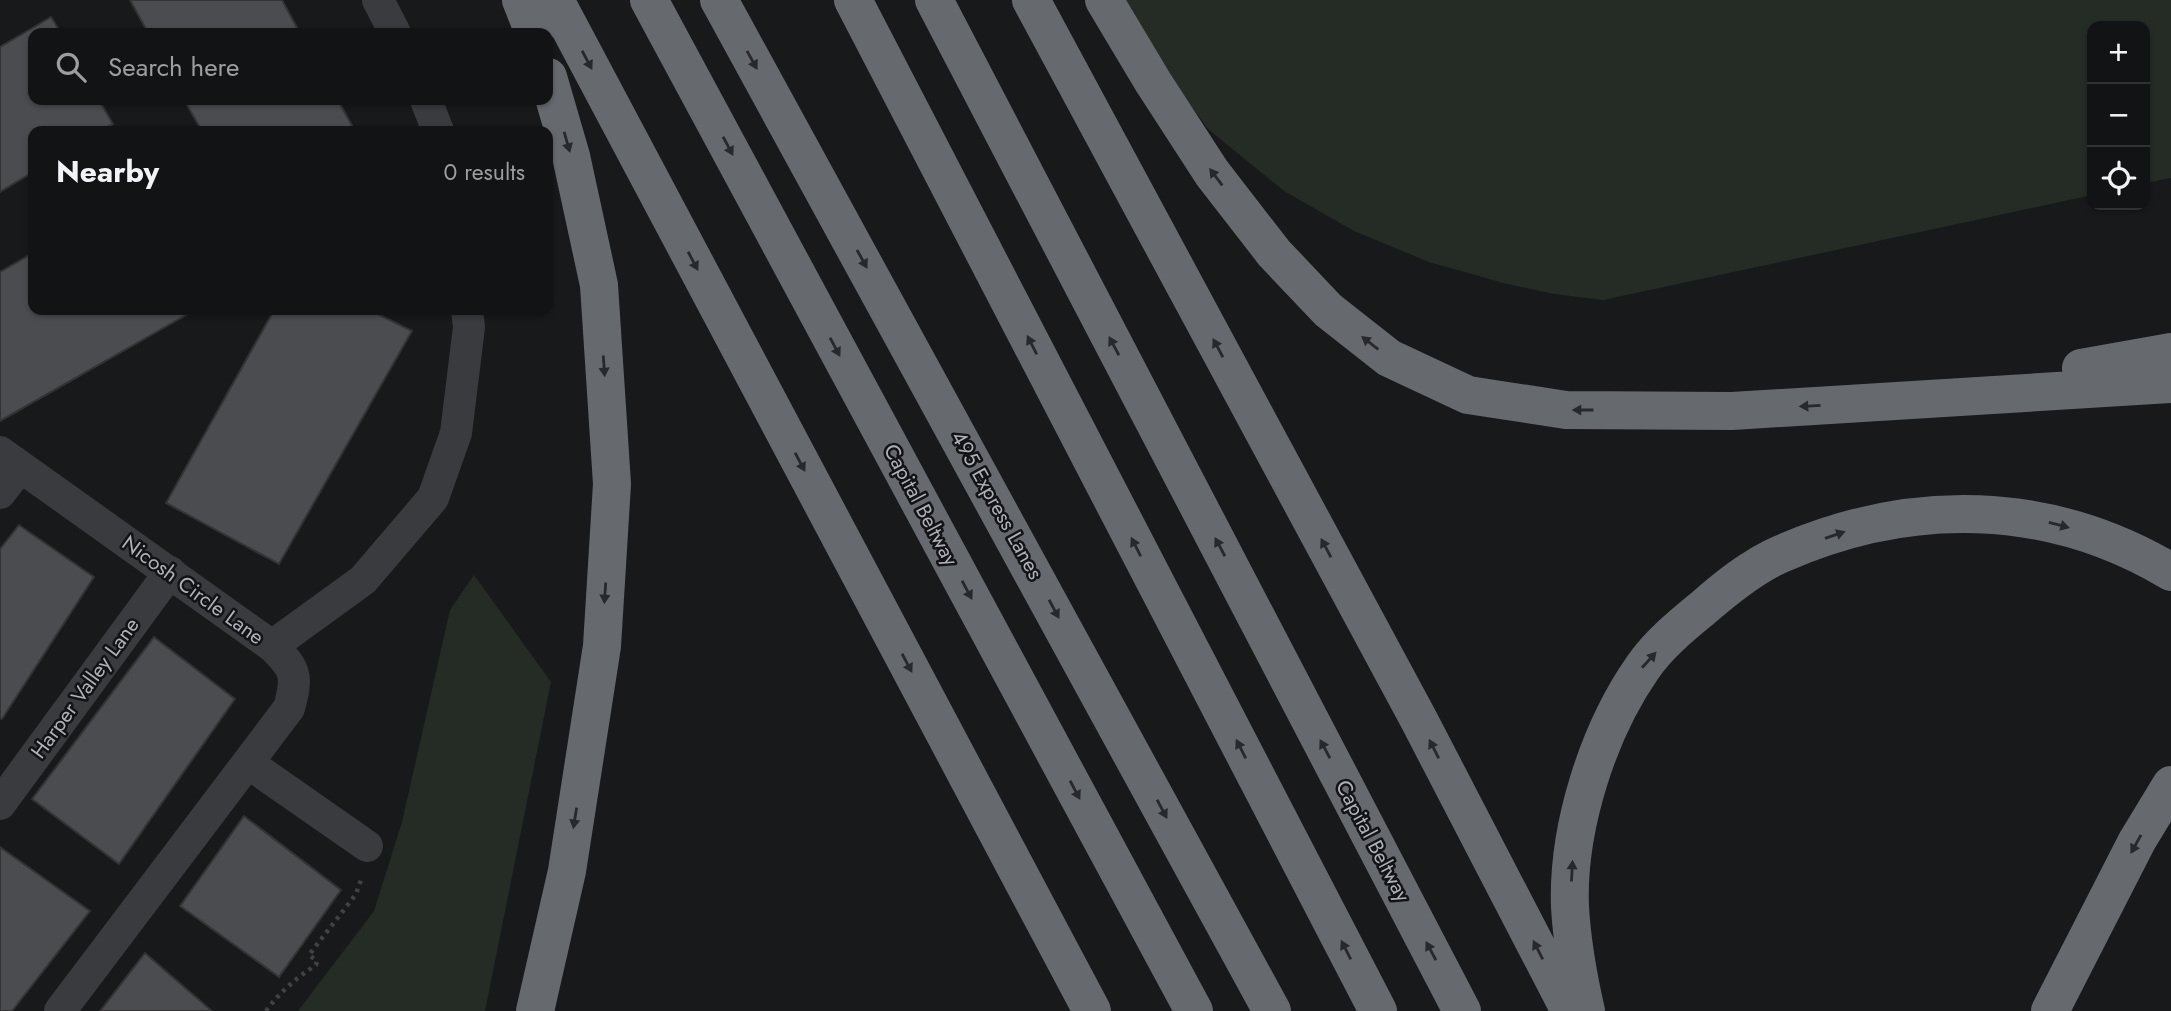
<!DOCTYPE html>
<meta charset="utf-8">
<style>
body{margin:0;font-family:Jost,sans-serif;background:#1b1c1d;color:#f1f3f6}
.controls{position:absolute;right:21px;top:21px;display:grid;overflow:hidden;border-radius:14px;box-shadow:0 2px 5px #0004}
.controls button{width:63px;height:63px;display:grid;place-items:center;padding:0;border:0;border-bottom:2px solid #313234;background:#121314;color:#f1f3f6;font:35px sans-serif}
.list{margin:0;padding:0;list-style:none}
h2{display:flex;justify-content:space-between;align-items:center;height:91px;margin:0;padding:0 28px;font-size:30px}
h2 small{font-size:23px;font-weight:400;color:#9c9ea0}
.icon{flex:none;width:38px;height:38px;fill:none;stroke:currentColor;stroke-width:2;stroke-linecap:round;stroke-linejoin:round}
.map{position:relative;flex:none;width:2171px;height:1011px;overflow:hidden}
.search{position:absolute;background:#121314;box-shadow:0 2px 5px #0004;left:28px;top:28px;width:525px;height:77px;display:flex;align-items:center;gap:18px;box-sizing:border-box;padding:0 24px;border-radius:14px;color:#9c9ea0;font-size:26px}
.panel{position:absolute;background:#121314;box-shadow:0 2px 5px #0004;left:28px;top:126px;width:525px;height:189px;border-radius:14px}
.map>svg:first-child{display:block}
.green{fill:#252c25}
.building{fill:#4a4c4f;stroke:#333336;stroke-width:2}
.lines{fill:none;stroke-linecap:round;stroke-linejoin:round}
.path{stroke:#404246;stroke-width:4.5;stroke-dasharray:3.5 5;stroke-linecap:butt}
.minor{stroke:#3a3b3f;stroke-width:32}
.motorway{stroke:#666a6f;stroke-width:38}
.oneway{fill:#28292c}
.labels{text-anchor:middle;stroke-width:5;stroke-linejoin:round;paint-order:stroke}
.street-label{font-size:21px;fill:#acb1b8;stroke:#131315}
</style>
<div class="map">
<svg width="2171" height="1011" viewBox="0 0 2171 1011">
<rect width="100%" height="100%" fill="#18191a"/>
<!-- green -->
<path class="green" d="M1113 0H2171V178L2145 183V26H2092V195L1603 300 1554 294 1507 284 1429 262 1354 231 1284 191 1208 129Z
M474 575 551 682 485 1011H298L374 911 402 822 450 610Z"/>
<!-- building -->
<path class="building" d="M130 0H282L300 33H148Z
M51 17 61 33H33V100H99L113 124 100 131H33V172L0 192V47Z
M184 100H338L355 131H202Z
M33 253V310H195L0 421V272Z
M274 310H370L412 331 279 564 166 503Z
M19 525 94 577 2 719 0 718V549Z
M154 637 235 699 119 864 32 799Z
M244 816 341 890 279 977 180 906Z
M0 847 90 911 12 1011H0Z
M145 953 212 1011H100Z"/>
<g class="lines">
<!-- path -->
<path class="path" d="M266 1011C280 992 296 978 316 965L317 961 309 955 356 894 361 880"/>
<!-- minor -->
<path class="minor" d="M378 0 395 33
M426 100 438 131
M0 452 272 646C296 669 298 676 289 708L60 1011
M0 493 20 467
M272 646 363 580 433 498 456 433 469 327 467 310
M248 763 367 846
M0 804 170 572"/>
<!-- motorway -->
<path class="motorway" d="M521 0 534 33
M555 0 1092 1011
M649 0 1194 1011
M719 0 1272 1011
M853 0 1378 1011
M934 0 1462 1011
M1031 0 1419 720 1570 1011
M1104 0 1153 82 1212 173 1274 253 1328 310 1389 358 1468 395 1566 410 1732 411 2171 384
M2081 368 2171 352
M535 1011 567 871 602 646 612 484 599 285 571 156 548 77
M1586 1011C1578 976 1572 942 1570 907 1567 828 1598 731 1643 667 1658 645 1682 625 1703 608 1726 588 1753 566 1781 554 1910 497 2049 499 2171 572
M2050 1011 2137 841 2171 785"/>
</g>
<!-- one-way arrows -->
<defs><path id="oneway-solid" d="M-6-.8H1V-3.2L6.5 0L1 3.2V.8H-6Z" transform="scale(1.75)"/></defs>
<g class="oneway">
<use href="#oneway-solid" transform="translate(587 60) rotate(62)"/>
<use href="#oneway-solid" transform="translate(752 60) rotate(61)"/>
<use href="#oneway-solid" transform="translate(567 142) rotate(74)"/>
<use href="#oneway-solid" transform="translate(728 146) rotate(62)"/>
<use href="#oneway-solid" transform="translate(1216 177) rotate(-127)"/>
<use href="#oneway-solid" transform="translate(862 259) rotate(61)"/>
<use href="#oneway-solid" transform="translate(693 261) rotate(62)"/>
<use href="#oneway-solid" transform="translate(1370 343) rotate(-142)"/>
<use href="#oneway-solid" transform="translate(1032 345) rotate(-117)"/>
<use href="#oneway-solid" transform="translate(1114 346) rotate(-118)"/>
<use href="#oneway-solid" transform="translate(835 347) rotate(62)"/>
<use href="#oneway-solid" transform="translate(1218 348) rotate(-118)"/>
<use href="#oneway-solid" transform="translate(604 366) rotate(86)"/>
<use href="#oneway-solid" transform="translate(1810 406) rotate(177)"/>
<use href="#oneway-solid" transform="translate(1583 410) rotate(-180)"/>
<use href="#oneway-solid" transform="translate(800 462) rotate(62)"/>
<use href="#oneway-solid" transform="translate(2059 525) rotate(15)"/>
<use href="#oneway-solid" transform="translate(1835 535) rotate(-19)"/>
<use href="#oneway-solid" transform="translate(1136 547) rotate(-117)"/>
<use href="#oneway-solid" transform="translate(1220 547) rotate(-118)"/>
<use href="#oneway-solid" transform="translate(1326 548) rotate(-118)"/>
<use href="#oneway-solid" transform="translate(967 590) rotate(62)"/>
<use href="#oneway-solid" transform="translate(605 593) rotate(94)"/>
<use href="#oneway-solid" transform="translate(1054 609) rotate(62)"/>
<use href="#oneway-solid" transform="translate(1649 660) rotate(-48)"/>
<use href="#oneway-solid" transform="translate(907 663) rotate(62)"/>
<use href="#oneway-solid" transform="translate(1241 749) rotate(-117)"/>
<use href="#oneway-solid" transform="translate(1325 749) rotate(-118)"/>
<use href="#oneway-solid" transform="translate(1434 749) rotate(-117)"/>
<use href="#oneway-solid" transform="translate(1075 790) rotate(62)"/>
<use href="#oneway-solid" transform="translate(1162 809) rotate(62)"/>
<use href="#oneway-solid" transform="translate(575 818) rotate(99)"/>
<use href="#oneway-solid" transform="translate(2136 844) rotate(119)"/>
<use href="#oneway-solid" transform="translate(1572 871) rotate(-87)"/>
<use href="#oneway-solid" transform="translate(1346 950) rotate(-117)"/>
<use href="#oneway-solid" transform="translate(1538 950) rotate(-117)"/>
<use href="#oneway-solid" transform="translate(1431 951) rotate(-118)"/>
</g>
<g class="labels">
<!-- street labels -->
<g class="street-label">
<text transform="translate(921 505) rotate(62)" y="7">Capital Beltway</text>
<text transform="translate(997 505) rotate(61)" y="7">495 Express Lanes</text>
<text transform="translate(193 590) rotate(36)" y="7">Nicosh Circle Lane</text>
<text transform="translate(85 688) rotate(-54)" y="7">Harper Valley Lane</text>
<text transform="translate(1373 841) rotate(62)" y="7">Capital Beltway</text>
</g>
</g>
</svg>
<div class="controls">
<button>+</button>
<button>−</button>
<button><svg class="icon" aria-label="locate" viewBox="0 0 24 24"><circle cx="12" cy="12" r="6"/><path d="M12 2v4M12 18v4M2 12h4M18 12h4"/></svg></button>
</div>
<div class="search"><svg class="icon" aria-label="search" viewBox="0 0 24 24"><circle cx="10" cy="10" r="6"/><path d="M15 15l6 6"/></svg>Search here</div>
<section class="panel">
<h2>Nearby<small>0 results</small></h2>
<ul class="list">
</ul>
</section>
</div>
